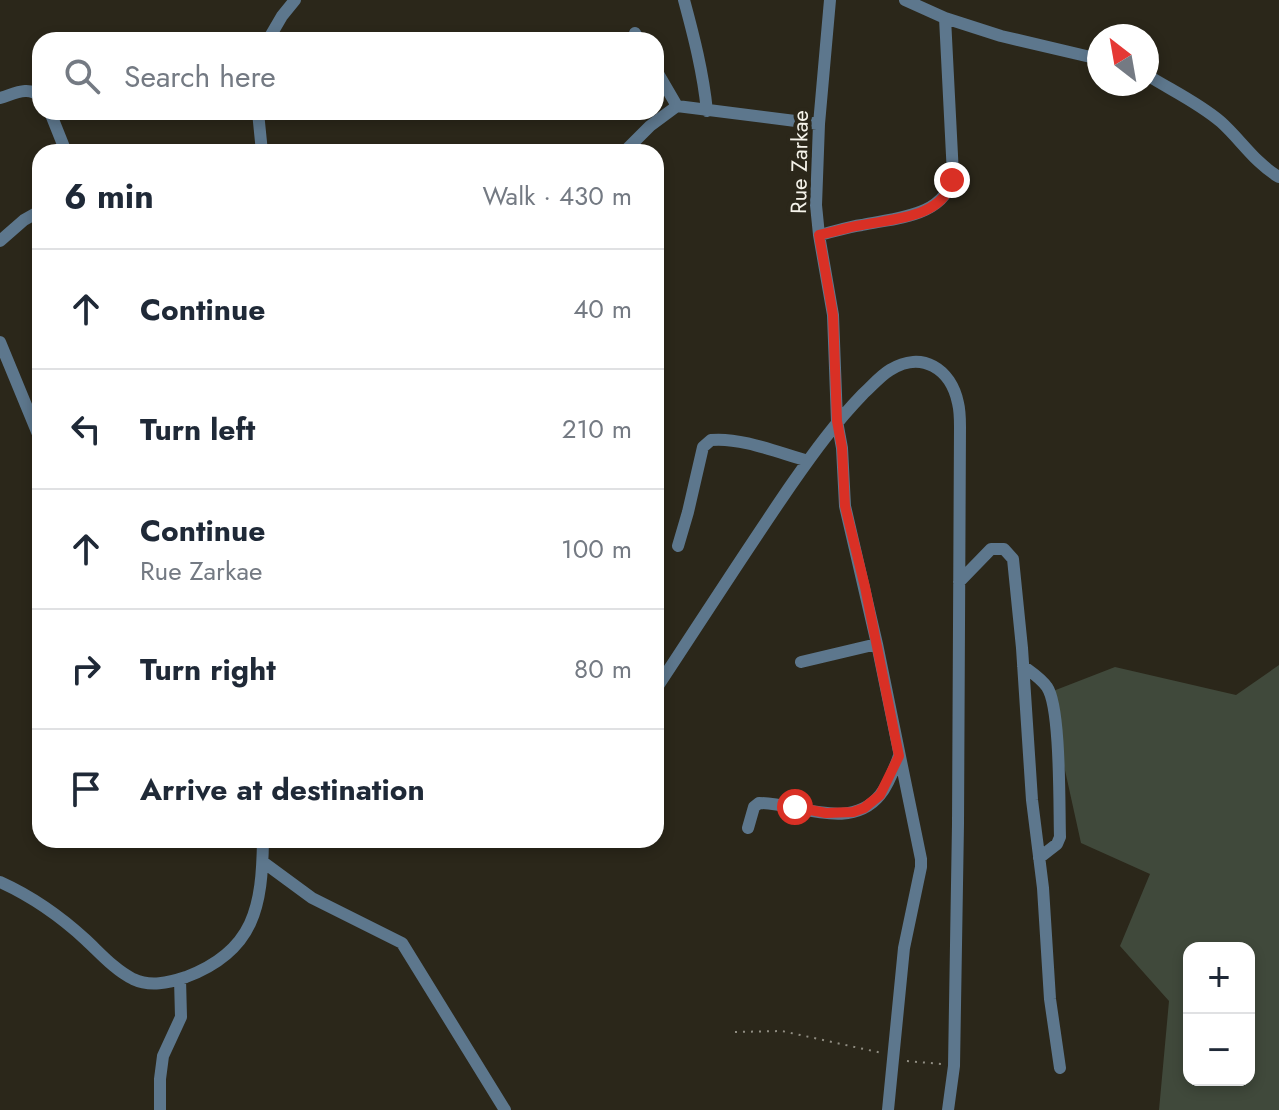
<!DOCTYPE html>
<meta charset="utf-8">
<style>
body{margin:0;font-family:Jost,sans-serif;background:#f2f2f3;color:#1f2937}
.controls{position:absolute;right:24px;bottom:24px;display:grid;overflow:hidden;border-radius:16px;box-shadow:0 4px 12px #0003}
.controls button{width:72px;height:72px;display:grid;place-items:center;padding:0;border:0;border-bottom:2px solid #e0e1e3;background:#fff;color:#1f2937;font:40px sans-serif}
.compass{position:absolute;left:1087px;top:24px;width:72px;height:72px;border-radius:50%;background:#fff;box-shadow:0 4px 12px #0003;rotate:329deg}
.stop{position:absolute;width:24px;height:24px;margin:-18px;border:6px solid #d93025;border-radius:50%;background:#fff}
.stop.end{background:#d93025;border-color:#fff;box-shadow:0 2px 8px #0008}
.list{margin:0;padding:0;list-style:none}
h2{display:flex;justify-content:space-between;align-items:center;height:104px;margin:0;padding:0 32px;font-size:34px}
h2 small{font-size:26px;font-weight:400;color:#747a83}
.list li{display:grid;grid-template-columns:52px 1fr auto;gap:24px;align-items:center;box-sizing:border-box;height:120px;padding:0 32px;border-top:2px solid #e0e1e3}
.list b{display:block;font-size:30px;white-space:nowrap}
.list p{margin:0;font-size:26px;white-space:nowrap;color:#747a83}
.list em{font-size:26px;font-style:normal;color:#747a83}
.icon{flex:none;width:44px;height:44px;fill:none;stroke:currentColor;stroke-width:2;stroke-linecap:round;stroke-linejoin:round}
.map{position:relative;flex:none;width:1279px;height:1110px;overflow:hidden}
.search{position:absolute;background:#fff;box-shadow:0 4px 12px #0003;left:32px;top:32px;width:632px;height:88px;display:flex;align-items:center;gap:20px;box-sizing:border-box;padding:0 28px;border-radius:24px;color:#747a83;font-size:30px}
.panel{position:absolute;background:#fff;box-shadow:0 4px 12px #0003;left:32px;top:144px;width:632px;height:704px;border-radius:24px}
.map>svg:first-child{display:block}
.green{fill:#40493b;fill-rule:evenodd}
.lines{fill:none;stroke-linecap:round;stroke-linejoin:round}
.path{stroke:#908d82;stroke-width:2;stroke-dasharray:2 6;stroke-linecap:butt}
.minor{stroke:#5d778d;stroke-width:12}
.route{stroke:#d93025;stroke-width:10}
.labels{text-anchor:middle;stroke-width:8;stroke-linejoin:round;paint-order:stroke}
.street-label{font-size:22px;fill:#f5f3ea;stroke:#2b271a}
</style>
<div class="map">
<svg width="1279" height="1110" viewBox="0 0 1279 1110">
<rect width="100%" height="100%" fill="#2b271a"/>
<!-- green -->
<path class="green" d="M1279 665V1110H1159L1169 1001 1120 946 1150 874 1081 843 1048 693 1115 667 1236 695ZM1189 948H1249V1080H1189Z"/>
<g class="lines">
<!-- path -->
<path class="path" d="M735 1032 782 1031 882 1053
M907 1061 941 1064"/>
<!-- minor -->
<path class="minor" d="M684 0C694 37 703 72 707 111
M830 0 819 124 816 205 819 235 833 315 837 421 842 448 845 506 877 644 921 859V867L904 948 888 1110
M905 0 945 18 1001 36 1099 59
M635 33 639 40
M268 40 282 16 295 0
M656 70 677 106 819 124
M1147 75C1171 90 1199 103 1221 122 1241 140 1255 163 1279 177
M0 98C14 94 29 85 40 97
M50 112 66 152
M258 112 262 152
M624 152 650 126 677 106
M819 235C833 232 847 227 862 225 895 218 946 217 953 175L945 18
M0 241 24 220 40 211
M0 342 40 439
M678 546 688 512 703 447 711 440C741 437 779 453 808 461
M959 582 991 549H1004L1013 559 1022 648 1032 800 1043 888 1050 999 1060 1068
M801 662 877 644
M1023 666C1031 672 1041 678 1047 687 1061 707 1059 808 1060 837L1057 844 1039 858
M656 689C701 621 745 552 791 485 814 452 835 423 863 394 872 386 880 376 890 370 922 350 951 369 958 403 960 411 960 420 960 427L958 824 954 1066 948 1110
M748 828 754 807 759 803C797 803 850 832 880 795 889 784 894 769 899 756
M263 862 312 898 402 943 505 1110
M0 882C31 896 61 917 86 940 101 954 115 970 133 979 150 987 168 983 186 977 255 951 262 906 263 840
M160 1110V1079L163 1056 181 1017 180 979"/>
</g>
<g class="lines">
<!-- route -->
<path class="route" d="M795 807 826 813 853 812 864 808 880 795 899 756 865 587 845 506 842 448 837 421 833 315 819 235C834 232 848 227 862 225 892 219 943 218 952 180"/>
</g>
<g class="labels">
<!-- street labels -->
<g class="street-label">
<text transform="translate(799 162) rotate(-89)" y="8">Rue Zarkae</text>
</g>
</g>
</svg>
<div class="controls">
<button>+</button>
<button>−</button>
</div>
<svg class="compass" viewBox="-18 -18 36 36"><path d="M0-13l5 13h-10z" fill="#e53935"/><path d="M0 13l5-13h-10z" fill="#747a83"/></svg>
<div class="stop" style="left:795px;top:807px"></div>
<div class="stop end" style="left:952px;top:180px"></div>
<div class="search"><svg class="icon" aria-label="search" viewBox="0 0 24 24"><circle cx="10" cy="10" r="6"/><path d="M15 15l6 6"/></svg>Search here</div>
<section class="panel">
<h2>6 min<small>Walk · 430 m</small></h2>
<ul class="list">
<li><svg class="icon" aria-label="ahead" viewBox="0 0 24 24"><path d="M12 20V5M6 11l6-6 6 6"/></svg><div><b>Continue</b></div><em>40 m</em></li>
<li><svg class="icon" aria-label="left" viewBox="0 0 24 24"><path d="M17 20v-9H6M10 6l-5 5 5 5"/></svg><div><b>Turn left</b></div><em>210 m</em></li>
<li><svg class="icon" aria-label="ahead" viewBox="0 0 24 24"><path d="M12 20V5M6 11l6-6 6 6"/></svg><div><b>Continue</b><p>Rue Zarkae</p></div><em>100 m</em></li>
<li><svg class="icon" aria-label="right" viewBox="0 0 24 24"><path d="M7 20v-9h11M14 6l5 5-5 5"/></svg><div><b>Turn right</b></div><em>80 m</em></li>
<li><svg class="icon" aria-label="arrive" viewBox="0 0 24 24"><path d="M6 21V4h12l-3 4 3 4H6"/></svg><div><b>Arrive at destination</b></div></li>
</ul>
</section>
</div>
